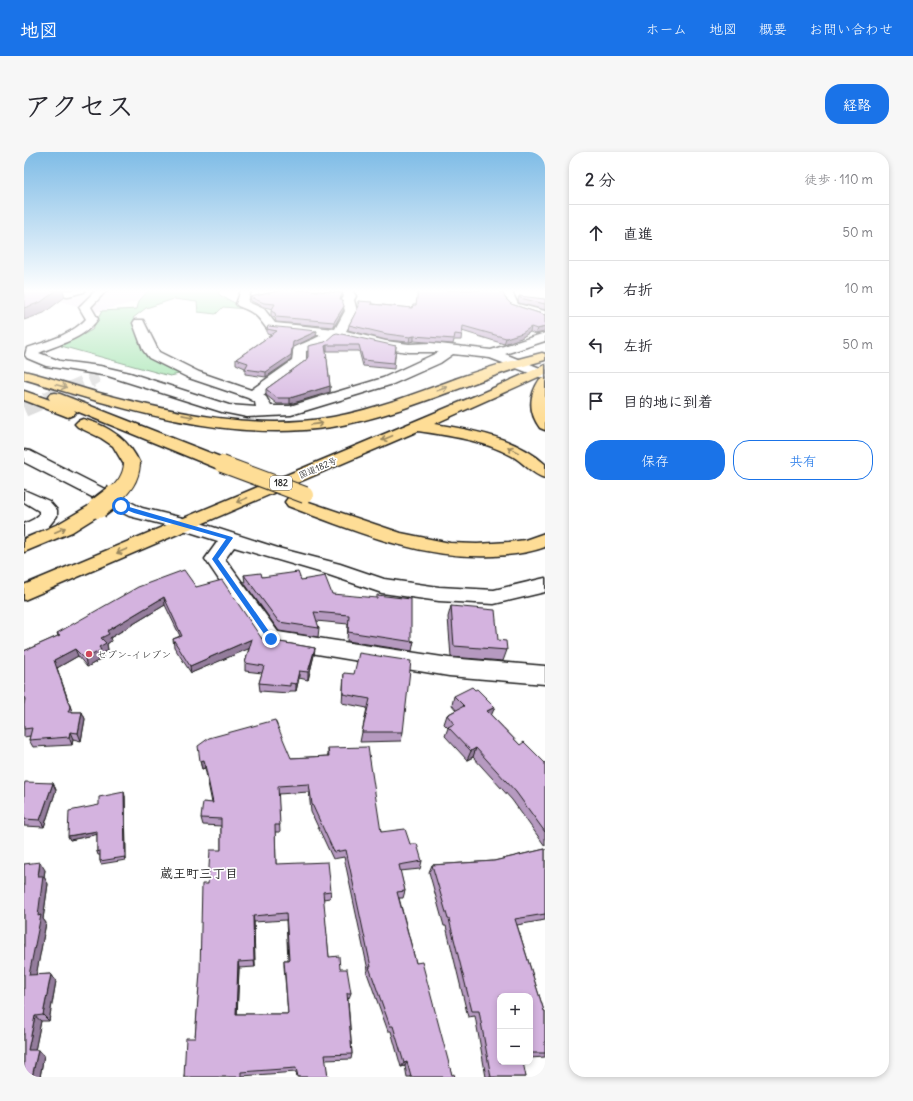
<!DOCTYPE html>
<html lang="ja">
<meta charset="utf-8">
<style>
body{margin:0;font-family:Delius,"Klee One",sans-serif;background:#f7f7f7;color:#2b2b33}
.controls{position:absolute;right:12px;bottom:12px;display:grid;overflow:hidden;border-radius:8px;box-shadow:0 2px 6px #0003}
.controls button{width:36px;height:36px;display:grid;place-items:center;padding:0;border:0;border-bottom:1px solid #e1e1e2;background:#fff;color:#2b2b33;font:20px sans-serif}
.stop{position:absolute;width:12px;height:12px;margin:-9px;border:3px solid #1a73e8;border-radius:50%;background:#fff}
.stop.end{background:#1a73e8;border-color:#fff;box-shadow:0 1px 4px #0008}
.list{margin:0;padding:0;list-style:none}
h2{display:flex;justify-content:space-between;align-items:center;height:52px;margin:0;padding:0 16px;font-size:17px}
h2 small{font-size:13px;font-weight:400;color:#7c7c81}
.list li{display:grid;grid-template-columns:26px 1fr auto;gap:12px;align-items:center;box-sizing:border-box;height:56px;padding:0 16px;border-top:1px solid #e1e1e2}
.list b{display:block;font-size:15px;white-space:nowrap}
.list em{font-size:13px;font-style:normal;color:#7c7c81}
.actions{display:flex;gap:8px;padding:12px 16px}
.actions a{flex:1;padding:9px 0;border:1px solid #1a73e8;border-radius:16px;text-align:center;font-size:14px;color:#1a73e8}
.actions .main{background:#1a73e8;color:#fff}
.icon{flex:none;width:22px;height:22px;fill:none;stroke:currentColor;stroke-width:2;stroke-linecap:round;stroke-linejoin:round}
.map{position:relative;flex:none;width:521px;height:925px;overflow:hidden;border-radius:16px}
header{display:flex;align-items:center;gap:24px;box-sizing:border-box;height:56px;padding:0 20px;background:#1a73e8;color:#fff}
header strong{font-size:19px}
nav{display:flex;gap:22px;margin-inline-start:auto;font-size:14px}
.intro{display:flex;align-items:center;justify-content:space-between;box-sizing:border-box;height:96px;padding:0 24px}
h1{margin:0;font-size:28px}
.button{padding:10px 18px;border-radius:16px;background:#1a73e8;color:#fff;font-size:14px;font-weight:700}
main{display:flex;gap:24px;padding:0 24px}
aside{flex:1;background:#fff;border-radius:16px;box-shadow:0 2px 6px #0003}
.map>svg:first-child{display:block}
.built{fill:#f2e8f5}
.green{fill:#9fe2ac;stroke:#5e7f64}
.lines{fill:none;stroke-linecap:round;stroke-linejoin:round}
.minor-tunnel-far1{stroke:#ddd;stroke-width:12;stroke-dasharray:12 6;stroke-linecap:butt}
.minor-tunnel{stroke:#ddd;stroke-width:16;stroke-dasharray:16 8;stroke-linecap:butt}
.minor-casing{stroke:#1c1c1c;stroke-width:3}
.highway-casing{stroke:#1c1c1c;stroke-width:3}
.minor{fill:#fff;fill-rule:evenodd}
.highway{fill:#fedd96;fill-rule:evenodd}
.highway-bridge-far1-casing{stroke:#1c1c1c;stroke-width:18;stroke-linecap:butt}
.highway-bridge-casing{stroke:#1c1c1c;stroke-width:24;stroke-linecap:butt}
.highway-bridge-far1{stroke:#fedd96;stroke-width:16}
.highway-bridge{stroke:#fedd96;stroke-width:20}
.wall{fill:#b69ac0;stroke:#1c1c1c;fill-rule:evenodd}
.shaded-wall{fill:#947d9c;stroke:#1c1c1c}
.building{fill:#d4b3df;stroke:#1c1c1c;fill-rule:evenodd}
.oneway{stroke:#98865f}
.route{fill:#1a73e8}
.poi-dot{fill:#d1495b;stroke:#fff;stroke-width:1.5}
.labels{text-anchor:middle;stroke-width:3.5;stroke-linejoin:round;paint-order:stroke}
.far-street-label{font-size:9px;fill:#1c1c1c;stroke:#fff}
.shield{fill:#fff;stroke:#606060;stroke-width:1}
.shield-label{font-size:9px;font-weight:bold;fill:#1c1c1c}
.poi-label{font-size:10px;fill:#1c1c1c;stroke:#fff;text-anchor:start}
.near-neighbourhood-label{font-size:13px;font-weight:bold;fill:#1c1c1c;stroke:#fff}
</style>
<header>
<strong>地図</strong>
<nav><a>ホーム</a><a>地図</a><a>概要</a><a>お問い合わせ</a></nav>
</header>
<div class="intro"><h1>アクセス</h1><a class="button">経路</a></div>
<main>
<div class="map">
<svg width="521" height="925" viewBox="0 0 521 925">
<rect width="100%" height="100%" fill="#fff"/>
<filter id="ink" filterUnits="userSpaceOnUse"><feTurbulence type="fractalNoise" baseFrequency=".025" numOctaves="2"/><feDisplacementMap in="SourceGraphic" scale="8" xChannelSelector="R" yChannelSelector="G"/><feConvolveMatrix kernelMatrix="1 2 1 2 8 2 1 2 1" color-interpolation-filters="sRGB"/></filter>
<g filter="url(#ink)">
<!-- built -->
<path class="built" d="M0 138H125L115 149 73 160Z"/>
<!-- green -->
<path class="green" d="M125 138H197L194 141 197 144 223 157 199 155 192 162 174 160 173 150 150 147 122 156 109 166 122 204 160 221 146 224 37 194 68 178 78 159 113 157 115 149Z"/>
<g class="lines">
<!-- minor-tunnel-far1 -->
<path class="minor-tunnel-far1" d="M65 229 74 225"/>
<!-- minor-tunnel -->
<path class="minor-tunnel" d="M0 257 68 228"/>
<defs>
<path id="minor" d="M9 138H61L60 140 44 144 14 141 10 140Z
M72 138H83L67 155 74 167C60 187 35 192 15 201L36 209 76 214 106 221 205 253 232 255 231 250 224 246 165 226 125 206 119 198 109 171 111 168H119L135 200 175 220 227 238 268 209C269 206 268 199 270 196 271 194 292 187 297 183L243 177C233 163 230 160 214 154L212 152 217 138H227L224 150 240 157 251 171 311 177 321 159 318 148 320 144 318 138H328L332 144 330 148 333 159 322 179 362 189 385 192 407 191 467 198 521 181V189L481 202 521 218V227L466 206 429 202 416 211 369 232 267 263 223 265 198 260 84 224 22 214 3 206 1 203 3 196C24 189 47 183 62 167L55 155ZM313 185 362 197 385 200H415L359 226 266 254H247L242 245 239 243 280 214 282 211V199L300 194 309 186Z
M477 138H487L494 152 521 159V167L486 156 481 150Z
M0 298 6 299 118 356 167 368 254 396 316 412 360 427 415 435 470 438 521 426V440L470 452 415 449 358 441 302 422 210 395 201 407 254 480 425 506 521 514V532L425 524 239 493 181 407 194 389 153 376 105 364 0 310Z
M0 338 25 349 33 358V364L24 375 0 385V372L10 367 15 363V359L0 350Z"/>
<path id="highway" d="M518 201 521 202V208C449 227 381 263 308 275 204 291 98 257 0 227V219C26 225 52 235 79 242 152 261 233 279 309 265 352 257 393 241 434 226 462 216 489 208 518 201Z
M521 213V222L410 272C448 278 491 285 521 312V326C509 323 499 310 488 304 459 288 426 284 394 279L0 448V433L458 241Z
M521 226V278L516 276C504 260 505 243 516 227Z
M0 239 26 248 24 245 26 242 31 241 36 242 204 308 206 312 204 316 198 317 192 316 50 258 52 260 49 263 44 265 39 263 0 248Z
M59 267C85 274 105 287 116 312L114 316 108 317 102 316 89 294 77 286 54 275 51 272 54 269Z
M270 345 377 381 426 391 453 392 485 390 501 388 521 381V395C505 401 487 403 470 404 398 408 330 379 264 354L261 350 264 346Z
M74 350 80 352 83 356 80 360 48 380 0 400V387L34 372 68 352Z"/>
</defs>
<!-- minor casing -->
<use href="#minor" class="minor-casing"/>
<!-- highway casing -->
<use href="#highway" class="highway-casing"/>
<!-- minor -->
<use href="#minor" class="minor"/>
<!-- highway -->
<use href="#highway" class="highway"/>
<defs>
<path id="highway-bridge-far1" d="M198 312 281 343
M90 344C100 335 107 326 108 312"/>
<path id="highway-bridge" d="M74 356 91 343"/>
</defs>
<!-- highway-bridge-far1 casing -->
<use href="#highway-bridge-far1" class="highway-bridge-far1-casing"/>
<!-- highway-bridge casing -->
<use href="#highway-bridge" class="highway-bridge-casing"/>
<!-- highway-bridge-far1 -->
<use href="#highway-bridge-far1" class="highway-bridge-far1"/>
<!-- highway-bridge -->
<use href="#highway-bridge" class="highway-bridge"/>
</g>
<!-- wall -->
<path class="wall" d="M476 140 487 152 521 163V180L511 182 506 180 497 186 480 192 438 179 437 188H430L429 192 390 189 385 190 362 188 324 178 325 173 334 156V149L348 152 388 156 392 153Z
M318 141 317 148 319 159 310 175 252 170 251 166 247 164V159L249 157 240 155 227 149 226 145Z
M495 144 521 152V158L495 151 494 149Z
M243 177 292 184 269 195 267 208 242 225 221 222V216L212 212V207L247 183 243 182Z
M301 190 372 194 370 217 339 214 335 199H303L302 200 306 234V240L266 252H253L242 243V237L281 209Z
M220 423 238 425 277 428 308 442 387 489H390L388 499 323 489 324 472 292 469 295 476 294 485 255 479 221 432Z
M172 435 238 487 291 496 290 503 284 528 275 526 272 539H266L265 541 236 539 235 531 238 521 221 519V511L225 496 167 521 150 495 149 487 156 484 141 453 86 486 87 489 83 492 84 498 78 502 79 506 63 515 54 504 33 516 48 560H58L61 567 57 589 49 587 48 593 9 595 5 588 6 584 0 585V553L1 549 0 548V499L34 484 33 481Z
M427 454 474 488 483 498 479 509 427 505 424 465Z
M320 521 379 580 377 589 336 590 338 580 343 556 318 551Z
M430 544 467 563 496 593 521 611V694L488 648 449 605 443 608 421 584 424 576 420 572 423 563 432 558 428 553Z
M304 596 357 680 386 692 398 709 396 717 376 719 381 739 379 746H375L392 811 428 923 431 925H383L381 914 377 915 367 879H364L343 821 344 818 320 705 309 707 287 660 285 640 254 642 256 680H251L252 712 307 739 306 746 299 747 305 805 316 817 327 841 325 846 324 847 328 902 327 907 301 908 304 925H273L272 920 218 924V925H160L171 886 184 732 197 698V674L179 673 177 666 188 651 181 616 178 617 176 609 267 606 304 604ZM262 768 264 808H260V814L264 862H213L215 816 231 815 230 770Z
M29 631 32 638 20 675 0 674V634Z
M101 644 102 708 77 712 76 709V703H74L73 700V682L46 688 44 684 75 653Z
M521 697V768L493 773 520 859H521V905L506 906V844H476L502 925H462L451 864 444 865 422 774H420L405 720 408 713 470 709Z
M0 712 21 718 20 725 24 732 19 767 22 771 12 823 27 822 32 829 25 869H17L11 898H14L20 903 16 925H0Z"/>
<!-- shaded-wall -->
<path class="shaded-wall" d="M33 138H39L41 145 20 161 0 168V156Z
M320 154 319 159 310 175V170Z
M507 175 506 180 497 186 480 192 482 186Z
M521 175V180L511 182 513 177Z
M293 179 292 184 269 195 267 208 242 225V220L269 190Z
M390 184V189L385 190 386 185Z
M303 193V199L301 200V194Z
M306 234V240L266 252V246Z
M140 445 141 453 86 486 87 489 83 492 84 498 78 502 79 506 63 515 61 507 75 495 77 486 83 479Z
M228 487 229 495 167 521 166 514Z
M291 496 290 503 284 528V520Z
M51 497 54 504 33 516 49 562 44 560 30 508Z
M275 519V526L272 539V532Z
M471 555 467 564 463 559Z
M58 560 61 567 57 589 54 581Z
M46 580 49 587 48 593 45 585Z
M452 596 449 605 443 608 447 599Z
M180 608 181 616 178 617 176 609Z
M29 631 32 638 20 675 16 668Z
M100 640 101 644 102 708 101 705Z
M73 679 75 682 46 688 44 684Z
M16 710 21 718 20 725 24 732 19 767 22 771 11 830 5 823 14 724Z
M229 764 230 770 231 815 230 809Z
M214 810 215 816 213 867 212 862Z
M27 822 32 829 25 869 19 863Z
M11 864 17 869 10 904 4 898Z
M14 898 20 903 16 925H8Z
M383 910 381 914 377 915 380 911Z"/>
<!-- building -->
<path class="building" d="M0 138H33L17 150 0 156Z
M259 138H285L318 141 316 148H318L320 154 310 170 252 165 251 161 247 159 251 152 240 151 226 145Z
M394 138H476V140L479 141 481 146 487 152 521 163V175L513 177 507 175 498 181 482 186 439 174 438 183 431 182 430 187 390 184 386 185 363 182 325 173 335 154 334 149 348 150 347 152 388 156 389 153H392Z
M495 144 521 147V152L496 146Z
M244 174 293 179 269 190 267 203 242 220 221 217 224 211 212 207 253 179 243 177Z
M313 181 372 194 370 211 339 208 335 193H303L301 194 303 206 301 205 303 207 306 234 266 246H253L242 237 281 209 284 205V194L301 190 310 182Z
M160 418 172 435 198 428 238 487 291 496 284 520 275 519 272 532 266 531V534L235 531 240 514 221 511 228 487 166 514 149 487 158 484 140 445 83 479 85 482 77 486 82 491 75 495 77 498 61 507 51 497 30 508 46 555 44 560H58L54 581 46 580 45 585 5 588 8 576 0 577V553L1 547 0 545V499L36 483 33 481 114 435Z
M274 420 277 428 301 424 308 442 353 446V443L387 447V489H390V490L324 480 325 463 290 460 295 476 255 470 220 423 237 421 238 425Z
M427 454 471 458 474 488 482 489 483 498 430 494Z
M335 501 387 509 379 580H338L346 547 319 542 320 521 330 522Z
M448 535 451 538 453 537 471 555 463 559 496 593 500 590 521 611V680L492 640 452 596 447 599 424 575 430 572 423 563 440 554 430 544Z
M251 568 267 606 305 604 304 596 344 595 357 680 381 677 386 692H393L398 709 375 713 381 739 373 740 392 811 398 810 428 923 430 922 431 925H387L383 910 380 911 369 874H366L345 815H347L322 698 310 700 288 652 285 632 254 634 256 673H251L252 712 304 710 307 739 299 740 305 805 315 804 316 817H323L327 841H323L328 902 301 903 304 925H274L272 916 217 920V925H160L162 886H171L176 820 178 732H184L186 698H197V667L177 666 179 650 189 651 180 608 176 609 174 594 185 586ZM262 761 265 808H260L264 862H212L214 810 230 809 229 764Z
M1 630 29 631 16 668 0 667V634Z
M100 640 101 705 76 709V699L73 700V679L44 684 45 659 75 653V645Z
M521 697V762L491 767 520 859H521V901H506V844H476V910H499L502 925H467L455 859H448L425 767H424L408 713 470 709Z
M16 710 14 724H19L14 764 17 763 5 823 27 822 19 863 11 864 4 898H14L8 925H0V712Z"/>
<!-- one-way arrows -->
<defs><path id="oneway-shaft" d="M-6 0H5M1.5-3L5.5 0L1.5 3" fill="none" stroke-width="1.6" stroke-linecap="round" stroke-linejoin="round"/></defs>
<g class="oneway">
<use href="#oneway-shaft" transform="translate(37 234) rotate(15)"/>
<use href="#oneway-shaft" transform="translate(418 237) rotate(-19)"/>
<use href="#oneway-shaft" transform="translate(164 264) rotate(11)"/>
<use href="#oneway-shaft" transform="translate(293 272) rotate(-7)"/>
<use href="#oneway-shaft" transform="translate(363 286) rotate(157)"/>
<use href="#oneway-shaft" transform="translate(489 298) rotate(-154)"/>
<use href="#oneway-shaft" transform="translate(218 348) rotate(157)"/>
<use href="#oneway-shaft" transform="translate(36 378) rotate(-24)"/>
<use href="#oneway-shaft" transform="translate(98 399) rotate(157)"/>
</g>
</g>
<!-- sky -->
<linearGradient id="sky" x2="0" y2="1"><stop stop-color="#7fbce6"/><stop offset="0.52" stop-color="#fff"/><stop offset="1" stop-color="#fff" stop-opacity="0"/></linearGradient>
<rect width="521" height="267" fill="url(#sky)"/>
<!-- route -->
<path class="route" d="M95 352 208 385 209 386 194 407 249 485V489H245L188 407 202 387 110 361 95 355Z"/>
<!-- markers -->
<circle class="poi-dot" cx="65" cy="502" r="4"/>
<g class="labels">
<!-- far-street labels -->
<g class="far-street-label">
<text transform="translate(294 316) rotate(-23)" y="3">国道182号</text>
</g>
<!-- shield labels -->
<rect class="shield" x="246" y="324" width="22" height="14" rx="3"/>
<g class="shield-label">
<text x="257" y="334">182</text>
</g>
<!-- poi labels -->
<g class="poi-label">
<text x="73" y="506">セブン-イレブン</text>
</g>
<!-- near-neighbourhood labels -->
<g class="near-neighbourhood-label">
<text x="175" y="726">蔵王町三丁目</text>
</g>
</g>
</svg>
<div class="controls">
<button>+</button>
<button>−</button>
</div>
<div class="stop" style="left:97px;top:354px"></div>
<div class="stop end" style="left:247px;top:487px"></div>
</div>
<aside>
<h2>2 分<small>徒歩 · 110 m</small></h2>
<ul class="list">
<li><svg class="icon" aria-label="ahead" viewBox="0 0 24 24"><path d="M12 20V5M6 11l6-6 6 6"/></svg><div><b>直進</b></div><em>50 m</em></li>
<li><svg class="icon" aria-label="right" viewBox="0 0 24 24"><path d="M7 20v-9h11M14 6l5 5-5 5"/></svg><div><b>右折</b></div><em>10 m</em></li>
<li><svg class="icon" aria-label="left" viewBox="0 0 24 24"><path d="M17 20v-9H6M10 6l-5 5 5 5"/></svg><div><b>左折</b></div><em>50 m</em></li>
<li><svg class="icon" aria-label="arrive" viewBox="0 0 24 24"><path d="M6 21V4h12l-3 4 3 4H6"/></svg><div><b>目的地に到着</b></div></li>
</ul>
<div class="actions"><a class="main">保存</a><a>共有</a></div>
</aside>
</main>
